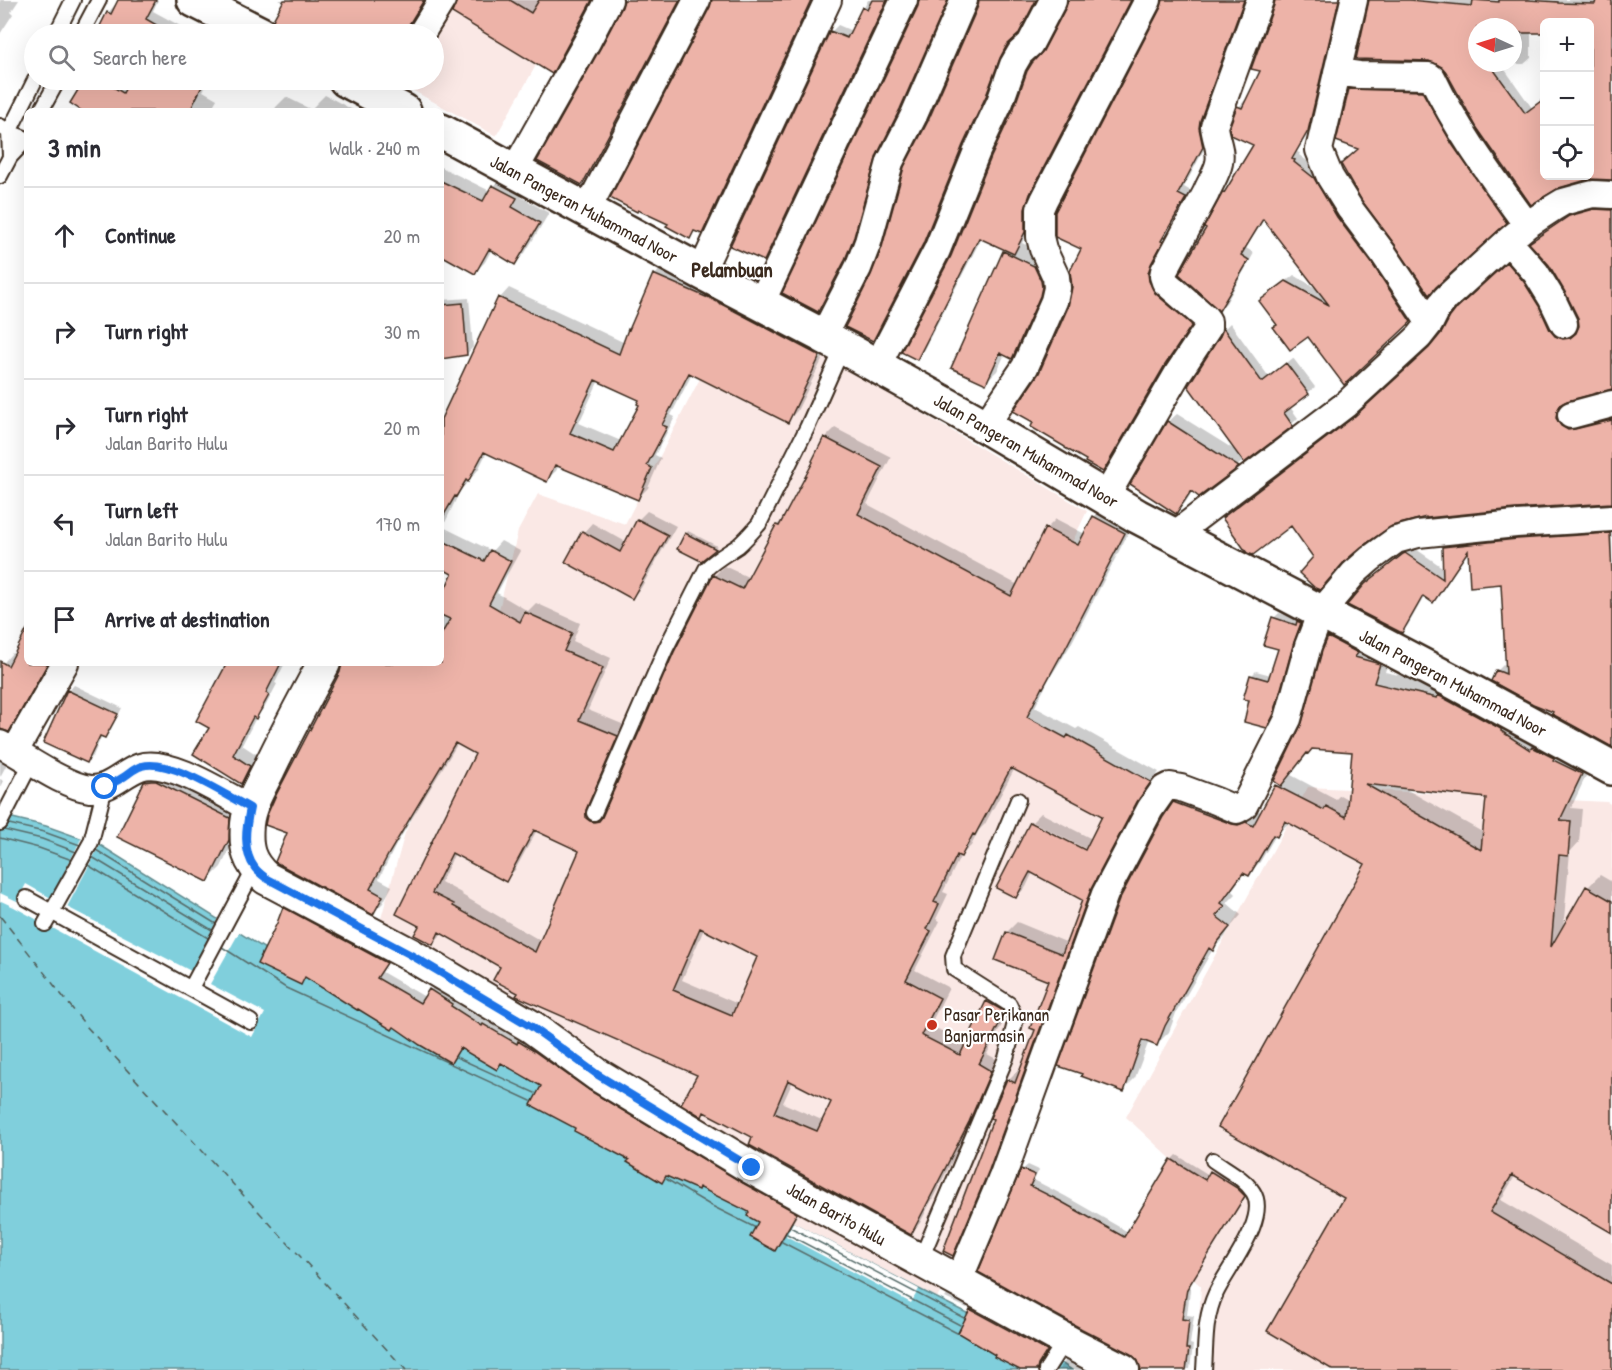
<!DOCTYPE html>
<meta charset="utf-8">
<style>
body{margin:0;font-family:"Patrick Hand",sans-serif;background:#f2f2f3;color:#2b2b33}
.controls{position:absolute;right:18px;top:18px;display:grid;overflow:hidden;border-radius:9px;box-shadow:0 6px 24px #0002}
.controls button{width:54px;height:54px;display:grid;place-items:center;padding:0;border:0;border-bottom:2px solid #e1e1e2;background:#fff;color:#2b2b33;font:30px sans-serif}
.compass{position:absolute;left:1468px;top:18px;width:54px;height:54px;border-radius:50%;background:#fff;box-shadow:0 6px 24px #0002;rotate:274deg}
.stop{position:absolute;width:18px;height:18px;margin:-14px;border:4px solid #1a73e8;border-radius:50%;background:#fff}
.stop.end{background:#1a73e8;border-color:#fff;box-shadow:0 2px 6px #0008}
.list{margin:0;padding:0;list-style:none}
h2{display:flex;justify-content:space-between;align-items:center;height:78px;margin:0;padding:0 24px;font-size:26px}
h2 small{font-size:20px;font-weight:400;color:#7c7c81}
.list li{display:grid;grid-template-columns:39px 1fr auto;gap:18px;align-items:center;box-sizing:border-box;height:96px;padding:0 24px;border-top:2px solid #e1e1e2}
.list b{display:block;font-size:22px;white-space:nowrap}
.list p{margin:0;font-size:20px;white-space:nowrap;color:#7c7c81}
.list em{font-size:20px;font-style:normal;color:#7c7c81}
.icon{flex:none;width:33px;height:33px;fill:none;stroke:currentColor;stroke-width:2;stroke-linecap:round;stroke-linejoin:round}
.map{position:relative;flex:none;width:1612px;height:1370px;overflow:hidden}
.search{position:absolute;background:#fff;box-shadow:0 6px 24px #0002;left:24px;top:24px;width:420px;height:66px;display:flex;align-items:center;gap:15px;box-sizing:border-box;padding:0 21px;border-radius:33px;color:#7c7c81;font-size:22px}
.panel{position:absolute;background:#fff;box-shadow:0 6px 24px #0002;left:24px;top:108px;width:420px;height:558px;border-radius:9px}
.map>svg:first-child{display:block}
.built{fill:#fae8e5}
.water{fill:#80cfdc;stroke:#648d90;stroke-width:1.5}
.pier{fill:#fff}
.shadow{fill:#0003;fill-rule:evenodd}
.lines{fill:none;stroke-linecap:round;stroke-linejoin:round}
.shore{stroke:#576c6a;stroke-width:1.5}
.ferry{stroke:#505c57;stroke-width:1.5;stroke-dasharray:8 6;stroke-linecap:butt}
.building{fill:#edb3a8;stroke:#3b2a1e;stroke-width:1.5;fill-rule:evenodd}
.service-casing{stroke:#3b2a1e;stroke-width:18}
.minor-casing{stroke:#3b2a1e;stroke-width:30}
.tertiary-casing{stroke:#3b2a1e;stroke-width:36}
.secondary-casing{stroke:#3b2a1e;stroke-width:38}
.service{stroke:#fff;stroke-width:14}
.minor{stroke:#fff;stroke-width:26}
.tertiary{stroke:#fff;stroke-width:32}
.secondary{stroke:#fff;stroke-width:33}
.route{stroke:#1a73e8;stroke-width:8}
.poi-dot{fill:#c8321e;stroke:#fff;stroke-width:2}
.labels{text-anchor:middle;stroke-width:4.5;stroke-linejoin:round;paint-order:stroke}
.street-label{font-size:18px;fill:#3b2a1e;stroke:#fff}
.poi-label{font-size:18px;fill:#3b2a1e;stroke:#fff;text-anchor:start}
.quarter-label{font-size:21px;font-weight:bold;fill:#3b2a1e;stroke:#fff}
</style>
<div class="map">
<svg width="1612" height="1370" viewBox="0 0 1612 1370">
<rect width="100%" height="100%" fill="#fff"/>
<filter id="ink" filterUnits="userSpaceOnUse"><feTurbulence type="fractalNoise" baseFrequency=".0167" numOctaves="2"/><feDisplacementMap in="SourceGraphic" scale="12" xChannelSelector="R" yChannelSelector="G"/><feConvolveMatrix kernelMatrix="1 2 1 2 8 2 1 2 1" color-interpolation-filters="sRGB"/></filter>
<g filter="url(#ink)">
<!-- built -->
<path class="built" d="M451 0H573L496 136 403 85 406 80H434V34Z
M725 330 811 372 826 352 841 365 1087 511 1036 619 969 728 1140 805 956 1268 937 1298 718 1200 737 1159 683 1109 510 995 380 922 405 833 486 663 518 531 538 494 625 524Z
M1308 787 1607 802 1612 805V1370H1196L1201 1286 1144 1238 1182 1169 1126 1117Z"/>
<!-- water -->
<path class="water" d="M0 815 46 826 100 845 297 969 541 1081 721 1185 919 1289 1046 1353 1072 1370H0Z"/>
<!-- pier -->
<path class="pier" d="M81 839 100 845 67 907 191 971 218 918 240 931 210 984 265 1013 252 1037 14 907 1 901 0 902V893L17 901 26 884 51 898Z
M793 1222 919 1289 911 1303 786 1236Z"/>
<!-- shadow -->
<path class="shadow" d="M0 0H19L11 12 13 14 0 34Z
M119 0H158L153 11 195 34H97L108 13Z
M278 0H425L414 18 412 28 408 34H293L284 3Z
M458 0H594L558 65 552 72Z
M625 0H682L589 177 582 183Z
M713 0H814L708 226 702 233 696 230 690 237Z
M868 0H890L770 253 764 259 732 246 831 32 838 25 852 31Z
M920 0H950L907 100 883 147 860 229 850 254 825 304 818 311 919 7Z
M980 0H1038L1024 26 1013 37 1006 50 992 88 969 137 929 236 879 333 873 340V275L929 122 979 6Z
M1069 0H1133L1036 186 1031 201V224L1022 243 1046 254 1053 268 1024 345 1012 357 1005 354 997 371 985 382 1005 252 1007 249 982 237 923 351 917 358 952 256 1045 52 1068 7Z
M1164 0H1247L1209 140 1184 187 1191 191 1167 234 1168 235 1157 256 1154 265 1197 318 1171 357 1109 464 1103 470 1040 374 1069 308 1083 248Z
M1276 0H1343L1314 123 1297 152 1300 153 1299 155 1321 171 1417 315 1344 383 1308 335 1278 324 1261 301 1294 275 1319 290 1265 218 1246 248 1254 253 1226 303 1219 309 1255 145 1231 128 1239 107 1245 100 1247 101 1262 70Z
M1370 0H1612V178H1593L1558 186 1531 203 1448 71ZM1544 22H1590V176H1544V98L1532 108 1501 64H1524L1531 58V32ZM1477 27H1513V63H1477Z
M86 80H209L203 91 217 99 210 111H85L72 103Z
M1356 84 1428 86 1511 216 1506 221 1361 148 1350 90Z
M325 95 355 111H274L276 107 286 97 312 110 315 105Z
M441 167 490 191 503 176 525 188 521 197 549 213 525 253 515 263 492 249 485 262 475 272 441 254Z
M1612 204V388L1566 399 1563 403 1562 411 1612 416V502L1515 508 1428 516 1391 524 1315 557 1292 524 1224 518 1230 511 1364 410 1432 347 1465 302 1514 257 1570 333 1578 331 1580 326 1579 317 1550 264 1531 243 1538 236 1577 210Z
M664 265 829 346 797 411 787 421 692 374 671 415 675 417 655 455 661 458 648 488 638 498 559 465 556 471 546 480 487 452 478 470 460 491 443 527 492 551 501 541 520 551 497 593 528 611 536 603 580 623 573 641 611 658 588 710 627 726 600 812H606L714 576 724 566 750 578 777 525 786 517 825 438 835 428 891 457 867 504 1018 585 1046 529 1056 519 1085 534 1094 517 1104 507 1134 522 1070 646 1049 679 1035 707 1076 729 1079 727 1159 772 1146 790 1100 877 998 1158 962 1245 952 1254 995 1118 992 1117 1008 1080 1018 1070 1021 1071 1037 1029 1050 980 997 959 1007 932 1017 922 1068 943 1084 899 1033 872 1026 887 1016 897 1031 823 1041 813 1092 839 1104 815 1015 768 985 824 979 830 971 846 961 855 943 892 948 894 936 919 940 921 915 970 949 988 930 1025 967 1044 988 1002 997 992 1013 1003 987 1054 1000 1061 978 1111 920 1223 911 1233 754 1137 699 1074 519 992 502 967 443 933 433 943 421 925 477 754 458 743 397 843 379 879 392 886 383 903 373 913 289 832 343 663H441V602L454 573 441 567V423L500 298 509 288 625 343 655 275ZM599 380 641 400V404L621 441 579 423ZM1033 822 1092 852 1091 855 1033 825ZM537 830 580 850 541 941 462 895 463 894 441 882 455 853 505 880 515 870ZM704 929 759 957 738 1004 682 980ZM793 1081 833 1102 824 1121 783 1103Z
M469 298 473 347 467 354 441 357V300Z
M1230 323 1269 377 1293 358 1315 387 1290 407 1298 418 1292 424 1199 495 1193 490 1185 503 1176 512 1168 422 1177 414 1238 452 1222 337 1224 329Z
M647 511 676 526 641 588 632 597 568 561 584 532 592 523 626 542 638 520Z
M1612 527V745L1555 711 1497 671 1504 664 1507 665 1503 583 1469 550 1440 594 1433 601 1425 595 1408 625 1401 632 1366 585 1373 577 1413 547 1445 569 1444 547 1451 541Z
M688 531 717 546 701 559 686 534Z
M1279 613 1301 620 1305 618 1298 636 1278 707 1272 721 1266 726 1251 699V676L1256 671 1271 675 1280 648 1265 644 1274 618Z
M1341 626 1391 652 1385 672 1449 686 1593 761 1571 808 1582 809 1579 842 1570 852 1563 930 1588 887 1600 875 1612 882V1232L1515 1176 1501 1200 1612 1265V1370H1336L1367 863 1290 822 1276 835 1260 862 1248 874 1245 872 1232 890 1236 894 1227 903 1241 915 1229 929 1225 937 1213 949 1176 1013 1169 1032 1157 1044 1149 1041 1135 1078 1123 1090 1174 803 1187 791 1251 814 1259 811 1262 813 1279 783 1304 724 1329 638ZM1312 748 1353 751 1349 800 1340 795 1336 799 1291 775ZM1402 787 1487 796 1484 833Z
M27 634V663H51L18 720 8 730 0 728V667L12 653 15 655Z
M226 663H285L275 683 277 684 265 707 257 716 242 745 259 756 251 773 241 782 211 727 228 664Z
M74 685 122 708 110 731 104 737 102 735 93 756 87 761 45 742 69 691Z
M0 745 13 753 0 777Z
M159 769 242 805 241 826 221 867 208 880 145 782Z
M0 779 4 781 0 789Z
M289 903 390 956 382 972 425 997 436 984 456 998 455 1000 488 1021 489 1020 522 1039 801 1208 781 1244 775 1249 760 1221 751 1211 700 1186 697 1189 668 1175 662 1181 631 1159 577 1128 543 1086 503 1062 497 1068 461 1047 450 1061 395 1025 306 976 300 983 284 908Z
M1177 1155 1209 1175 1216 1166 1249 1190 1191 1282 1187 1315 1194 1316 1190 1344 1193 1345 1190 1369 1142 1370 1139 1359 1132 1353 1083 1328 1022 1170 1028 1165 1039 1170 1034 1180 1065 1196 1128 1232 1172 1160Z
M949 1293 970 1305 967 1308 945 1298Z
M977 1305 1051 1346 1042 1363 1044 1370H1016L1018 1367 971 1310Z
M1070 1355 1098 1370H1058Z"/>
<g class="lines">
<!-- shore -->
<path class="shore" d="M9 824 44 832 80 845
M4 830 42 839 76 852
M0 838 39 848 72 860
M96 850 216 924
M92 857 212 930
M88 865 208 938
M222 947 286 988 449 1063
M456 1057 535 1093
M451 1064 531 1101
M666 1179 710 1205 754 1227
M790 1227 964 1318
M787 1234 960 1325
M782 1242 957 1333"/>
<!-- ferry -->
<path class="ferry" d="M0 916 86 1026 406 1370"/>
</g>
<!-- building -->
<path class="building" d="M118 0H156L146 19 172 34H96L107 12 111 14Z
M284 0H424L408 26 406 34H293L277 25 273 20Z
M457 0H510L531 13 539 0H592L552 74 452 13Z
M624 0H680L582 185 537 161 601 47 622 7Z
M712 0H811L702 234 694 231 690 239 666 226 668 224 638 210 637 212 610 198 710 7Z
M872 0H887L764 261 730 246 830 31 847 38 862 7 867 10Z
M919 0H948L900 109 877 155 854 237 844 262 818 312 782 293 918 6Z
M979 0H1036L1018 35 1007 45 1000 58 986 96 963 145 923 244 873 341 845 327 871 275 882 247 904 167 928 121 978 6Z
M1068 0H1131L1030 194 1025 209V232L1014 254 979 238 917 360 901 352 951 256 991 157 1014 108 1027 71 1032 63 1043 51 1066 7Z
M1163 0H1244L1200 121 1199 128 1203 147 1178 194 1186 198 1161 241 1163 242 1151 264 1148 273 1149 281 1155 293 1192 325 1165 365 1103 472 1085 462 1086 460 1065 448V447L1031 427 1033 422 1013 411 1039 373 1068 307 1072 287 1070 271 1081 249 1055 237V212L1161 7Z
M1275 0H1339L1308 131 1292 159 1295 160 1294 162 1314 178 1337 217 1371 262 1411 322 1344 385 1308 337 1290 350 1273 327 1277 325 1259 301 1286 281 1329 305 1263 219 1241 255 1249 260 1219 311 1179 274 1206 228 1204 227 1223 192 1224 193 1253 145 1231 135 1229 128 1237 106 1242 108 1260 71 1251 69 1274 5Z
M1369 0H1410L1472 6 1473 0 1499 2V0H1529L1558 2V3L1595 4 1596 0H1612V180L1590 179 1559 188 1531 205 1477 128 1446 72 1442 67 1429 61 1356 59ZM1545 22H1590V176H1545V98L1525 113 1489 63H1477V27H1513V33H1545Z
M84 80H102L123 93 130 80H205L190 111H82L70 103Z
M1349 89 1422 91 1452 144 1507 223 1436 287 1429 295 1395 245 1362 201 1341 164 1358 149 1336 141Z
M441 181 483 201 492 185 517 198 512 207 540 223 515 265 489 249 475 274 441 255Z
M1594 209 1612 210V389L1567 401 1561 404 1557 411 1556 418 1561 426 1568 430 1575 429 1612 420V503L1515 509 1427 518 1426 517 1392 526 1361 547 1344 562 1320 590 1315 588 1299 573 1313 557 1291 526 1253 555 1247 553 1222 518 1355 416 1429 348 1442 332 1450 317 1457 308 1507 262 1524 282 1539 306 1550 330 1555 336 1563 339 1570 338 1576 333 1579 326 1578 318 1565 292 1549 265 1529 243 1569 216Z
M1003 251 1034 266 1041 281 1042 287 1040 296 1012 359 1000 353 986 384 951 368Z
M653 274 706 297V296L820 356 788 423 689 373 662 425 667 427 647 465 652 468 638 500 555 465 547 482 484 452 468 482 466 480 456 497 455 496 441 520V419L498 297 619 354 628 329 629 330ZM595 380 639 400 637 404 639 405 614 452 570 433Z
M463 303 467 355 441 359V305Z
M1223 328 1262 382 1286 363 1309 394 1284 413 1293 426 1244 463 1188 386 1220 336Z
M1167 421 1239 467 1199 497 1191 491 1176 514 1130 484Z
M824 437 882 467 858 514 1011 596 1045 528 1078 545 1093 516 1125 533 1061 657H1060L1043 688 1042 687 1027 717 1066 738 1068 735 1151 782 1137 802 1091 889 989 1170 953 1256 943 1251 993 1119 990 1118 1007 1079 1015 1083 1035 1030 1030 1028 1048 981 995 960 1006 932 1062 954 1082 900 1030 872 1016 898 996 888 1030 822 1085 850 1102 816 1011 768 975 835 973 834 961 857 957 855 934 902 939 904 927 929 931 931 906 980 940 998 921 1035 960 1055 986 1001 1002 1010 1004 1014 979 1064 991 1071 969 1122 911 1235 749 1145 752 1137 704 1112 702 1117 681 1104 697 1075 516 996 518 993 493 980 500 967 439 932 433 945 414 935 419 926 396 914 475 754 455 743 388 855 370 889 383 896 373 915 277 863 275 862 287 833 265 825 267 815 275 797 340 672 342 663H441V635L450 619 441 615V598L452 574 441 568V540L484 561 490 550 511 561 489 604 520 622 525 612 572 633 564 651 603 668 579 720 618 736 586 810V818L590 821 594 822 599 821 602 817 674 652 713 575 742 589 776 525 779 526 813 462 812 461ZM534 830 579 851 535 952 453 906 454 904 432 893 452 853 506 882ZM700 928 757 957 732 1015 673 990ZM788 1080 831 1102 817 1131 774 1113Z
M637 519 668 535 632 599 565 562 582 531 620 552Z
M685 533 716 549 701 561 677 549Z
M1610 533 1612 574V747L1552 714 1553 712 1533 704 1491 681 1496 670 1506 674 1501 584 1470 587 1468 551 1433 603 1423 596 1402 633 1347 605 1365 584 1403 554 1405 553 1443 579 1442 547 1517 539Z
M1272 617 1296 625 1297 621 1301 623 1294 642 1274 714 1267 728 1244 722 1249 700 1243 699 1250 675 1268 680 1278 649 1263 645Z
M27 629V663H48L9 732 0 729V661L8 666Z
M1328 637 1358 653 1355 657 1380 664 1374 683 1437 698 1438 695 1501 729V731L1530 750 1532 747 1554 758 1553 760 1582 774 1560 820 1571 821 1568 856 1559 855 1551 947 1586 886 1612 901V1233L1512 1175 1490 1212 1612 1284V1370H1333L1267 1331 1344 1198 1218 1127 1365 864 1285 821 1277 837 1273 835 1249 876 1243 873 1221 903 1225 906 1216 916 1230 927 1217 943 1213 951 1209 948 1165 1026 1157 1046 1142 1040 1124 1092 1081 1076 1082 1074 1058 1066 1119 900 1163 817 1173 802 1232 824 1238 825 1246 822 1253 826 1275 785 1324 810 1326 806 1346 817 1352 752 1312 749 1308 754 1307 753 1281 786 1274 781 1302 723 1322 651ZM1365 784 1486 798 1481 850Z
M227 663H281L266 693 269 695 256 719 253 717 233 755 250 766 241 784 193 754 209 728 196 721Z
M67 690 118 714 105 738 100 736 87 763 43 743Z
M151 781H156L230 818 229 840 208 882 117 837 144 782Z
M283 907 387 963 377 978 420 1003 429 989 452 1004 451 1006 482 1026 483 1024 517 1044 518 1041 534 1051 589 1090 743 1183 797 1213 775 1251 750 1237 758 1222 747 1216 749 1212 699 1187 698 1190 666 1176 662 1183 627 1162 629 1160 574 1131 575 1128 531 1105 541 1086 501 1063 497 1070 460 1048 451 1063 420 1045 394 1027 392 1030 358 1009 357 1010 305 977 301 985 257 964 277 923Z
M1171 1159 1205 1180 1210 1171 1237 1188 1245 1196 1187 1289 1182 1319 1189 1320 1186 1349H1189L1186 1370H1141L1138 1361 1131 1354 1082 1329 978 1272 1021 1169 1035 1175 1030 1186 1060 1201 1124 1237Z
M970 1309 1047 1351 1038 1365 1037 1370H1020L994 1357 995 1355 958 1333Z"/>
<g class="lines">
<defs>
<path id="service" d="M56 34 73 0
M81 34 99 0
M41 111 58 80
M0 126 9 132 27 139 10 157 0 176
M10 157 9 132 35 80
M594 813 666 648 706 569C715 560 726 554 738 546 746 539 752 532 759 524L807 428 843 347
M0 823 32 761
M26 898 251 1022
M45 924 91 842 105 787
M191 988 255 868
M920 1261 1006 1058 1016 1019 1009 1004 954 969 953 956 1018 800
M1046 1370 1065 1340
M1204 1370C1206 1342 1204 1319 1216 1293 1227 1269 1270 1218 1253 1192 1244 1178 1227 1170 1213 1160"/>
<path id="minor" d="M1354 0 1319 150 1330 177 1350 209 1383 253 1430 323
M421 34 442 0
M1337 72 1359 75 1429 76 1433 79C1458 132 1493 178 1527 225
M382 99 394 80
M514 171 588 40 609 0
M587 210 697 0
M1508 241 1536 273 1552 299 1564 324
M701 272 828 0
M761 303 904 0
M823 336 858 268 868 242 890 162 914 115 964 0
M877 366 937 250 977 151 1000 102 1013 65 1020 53 1030 44 1053 0
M1571 415 1612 404
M985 426 1025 367 1054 301 1057 288 1056 277 1043 249 1040 237V209L1044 200 1148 0
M1105 498 1178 373 1208 328V321L1205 317 1165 282 1163 276 1164 271C1178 245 1192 219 1206 193 1210 183 1217 173 1219 163 1222 150 1215 139 1214 126L1260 0
M1174 535 1345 405 1419 337 1430 323 1437 309 1446 298 1508 241 1527 225 1553 208 1563 202 1585 196 1593 194 1612 195
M0 744C25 757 64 786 90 789 110 790 123 773 140 767 167 757 225 795 250 808
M15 751 65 663
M958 1282 1003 1175 1105 894 1150 809 1164 789 1170 786 1181 788 1216 801 1237 810 1244 806 1288 719 1308 646 1321 612 1354 573 1370 559 1396 540 1418 534 1516 524 1612 518"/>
<path id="tertiary" d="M324 663C305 698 286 733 269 769 260 787 249 805 247 824 245 848 248 862 266 878L411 955 532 1027 598 1075 752 1168 1074 1345 1123 1370"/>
<path id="secondary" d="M194 0 261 34
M346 80 404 111
M441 131 701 272 823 336 985 426 1137 516 1454 682 1612 768"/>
</defs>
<!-- service casing -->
<use href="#service" class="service-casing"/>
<!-- minor casing -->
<use href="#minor" class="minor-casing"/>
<!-- tertiary casing -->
<use href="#tertiary" class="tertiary-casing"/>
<!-- secondary casing -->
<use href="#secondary" class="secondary-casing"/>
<!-- service -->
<use href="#service" class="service"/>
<!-- minor -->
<use href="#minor" class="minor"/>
<!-- tertiary -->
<use href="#tertiary" class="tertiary"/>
<!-- secondary -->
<use href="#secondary" class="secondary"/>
</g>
</g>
<g class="lines" filter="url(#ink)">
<!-- route -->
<path class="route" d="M105 787C111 784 117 781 122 778 129 774 134 768 142 766 170 758 225 795 250 808 246 827 242 851 255 868 258 872 262 875 266 878L411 955 532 1027 598 1075 752 1168"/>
</g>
<!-- markers -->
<circle class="poi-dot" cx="932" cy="1025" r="6"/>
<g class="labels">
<!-- street labels -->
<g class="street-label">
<text transform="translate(584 209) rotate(28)" y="6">Jalan Pangeran Muhammad Noor</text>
<text transform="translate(1026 451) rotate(30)" y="6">Jalan Pangeran Muhammad Noor</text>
<text transform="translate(1453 683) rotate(28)" y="6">Jalan Pangeran Muhammad Noor</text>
<text transform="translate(836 1214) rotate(29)" y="6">Jalan Barito Hulu</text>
</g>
<!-- poi labels -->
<g class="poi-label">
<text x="944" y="1021">Pasar Perikanan<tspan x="944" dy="21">Banjarmasin</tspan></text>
</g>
<!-- quarter labels -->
<g class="quarter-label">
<text x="732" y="277">Pelambuan</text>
</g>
</g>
</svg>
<div class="controls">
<button>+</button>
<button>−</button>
<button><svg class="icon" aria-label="locate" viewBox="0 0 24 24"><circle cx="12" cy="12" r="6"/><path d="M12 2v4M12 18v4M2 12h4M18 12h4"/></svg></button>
</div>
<svg class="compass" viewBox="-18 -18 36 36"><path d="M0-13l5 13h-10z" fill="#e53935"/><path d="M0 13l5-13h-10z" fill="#7c7c81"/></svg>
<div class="stop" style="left:105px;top:787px"></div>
<div class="stop end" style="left:752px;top:1168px"></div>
<div class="search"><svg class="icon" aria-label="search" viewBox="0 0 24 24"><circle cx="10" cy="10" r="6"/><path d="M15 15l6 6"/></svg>Search here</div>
<section class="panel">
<h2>3 min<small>Walk · 240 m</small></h2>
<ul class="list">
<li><svg class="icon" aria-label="ahead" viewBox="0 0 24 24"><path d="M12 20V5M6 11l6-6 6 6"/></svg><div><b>Continue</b></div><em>20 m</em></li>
<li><svg class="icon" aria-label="right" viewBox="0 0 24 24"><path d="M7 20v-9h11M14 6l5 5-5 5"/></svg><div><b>Turn right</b></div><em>30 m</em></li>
<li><svg class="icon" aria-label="right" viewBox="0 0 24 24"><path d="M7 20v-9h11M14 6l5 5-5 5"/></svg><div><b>Turn right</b><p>Jalan Barito Hulu</p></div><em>20 m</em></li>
<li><svg class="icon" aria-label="left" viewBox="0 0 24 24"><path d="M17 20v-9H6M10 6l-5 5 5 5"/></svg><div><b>Turn left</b><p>Jalan Barito Hulu</p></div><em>170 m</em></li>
<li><svg class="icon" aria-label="arrive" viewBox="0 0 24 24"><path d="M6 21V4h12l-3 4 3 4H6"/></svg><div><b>Arrive at destination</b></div></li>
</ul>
</section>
</div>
